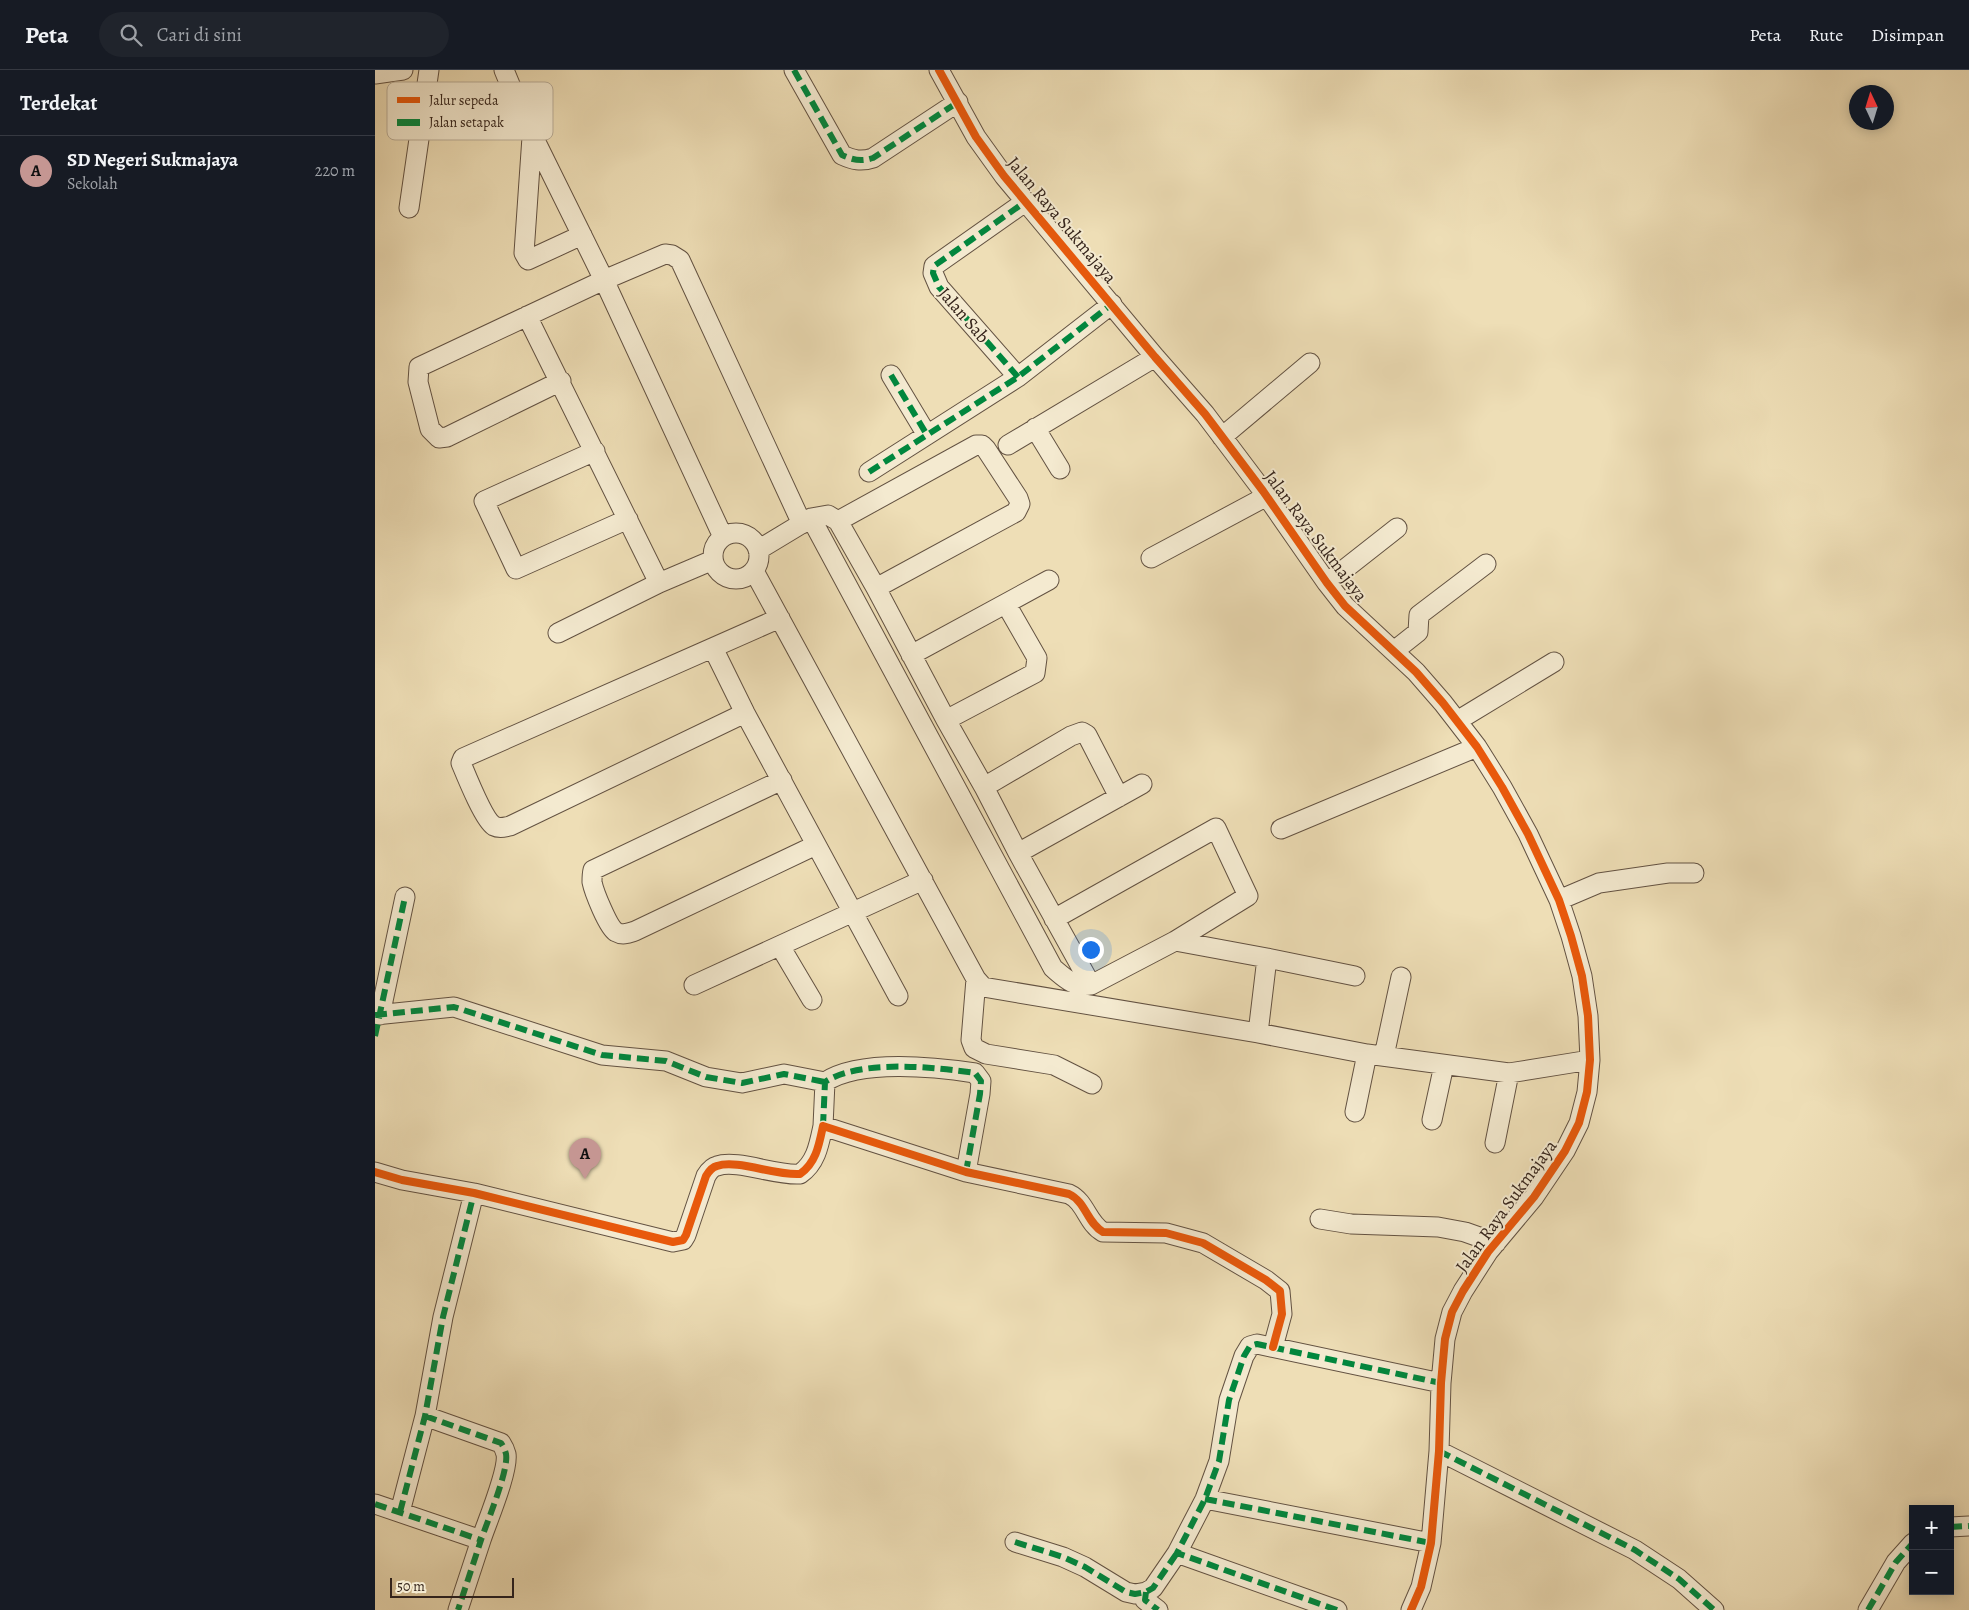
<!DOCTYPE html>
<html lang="id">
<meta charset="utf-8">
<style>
body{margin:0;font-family:Alegreya,serif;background:#20242c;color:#f1f3f6}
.controls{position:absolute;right:15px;bottom:15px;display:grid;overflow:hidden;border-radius:0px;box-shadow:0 2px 12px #0003}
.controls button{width:45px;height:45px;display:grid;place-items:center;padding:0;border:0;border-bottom:1px solid #363941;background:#171b24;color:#f1f3f6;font:25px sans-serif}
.compass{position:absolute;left:1474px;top:15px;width:45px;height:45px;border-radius:50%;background:#171b24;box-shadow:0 2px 12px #0003;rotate:356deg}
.scale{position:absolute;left:15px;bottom:12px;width:124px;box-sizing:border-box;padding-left:5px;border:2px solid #35241b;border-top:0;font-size:14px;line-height:18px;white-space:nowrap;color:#35241b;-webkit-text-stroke:4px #f4ead0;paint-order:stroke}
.you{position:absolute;left:715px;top:879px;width:18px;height:18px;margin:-12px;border:4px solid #fff;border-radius:50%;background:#1a73e8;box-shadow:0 0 0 8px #1a73e833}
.badge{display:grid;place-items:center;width:32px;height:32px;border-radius:50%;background:#c59692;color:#111;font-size:16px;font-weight:700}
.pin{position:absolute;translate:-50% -41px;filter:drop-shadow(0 1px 2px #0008)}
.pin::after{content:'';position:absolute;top:26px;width:18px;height:15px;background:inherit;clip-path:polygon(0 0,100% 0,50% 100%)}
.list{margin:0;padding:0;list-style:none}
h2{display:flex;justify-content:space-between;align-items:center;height:65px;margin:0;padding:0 20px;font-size:21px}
h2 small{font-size:16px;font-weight:400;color:#9ea1a6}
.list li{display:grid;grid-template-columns:32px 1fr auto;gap:15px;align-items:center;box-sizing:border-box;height:70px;padding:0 20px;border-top:1px solid #363941}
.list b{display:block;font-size:19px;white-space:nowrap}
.list p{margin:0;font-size:16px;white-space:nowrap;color:#9ea1a6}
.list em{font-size:16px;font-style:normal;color:#9ea1a6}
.icon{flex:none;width:28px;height:28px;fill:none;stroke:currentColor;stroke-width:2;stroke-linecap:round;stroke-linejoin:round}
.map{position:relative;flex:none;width:1594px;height:1540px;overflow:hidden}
header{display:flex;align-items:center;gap:30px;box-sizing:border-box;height:70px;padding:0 25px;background:#171b24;border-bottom:1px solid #363941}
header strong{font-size:24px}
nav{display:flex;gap:28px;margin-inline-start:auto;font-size:18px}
.search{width:350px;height:45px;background:#20242c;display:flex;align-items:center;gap:12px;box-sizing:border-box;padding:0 18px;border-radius:28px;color:#9ea1a6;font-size:19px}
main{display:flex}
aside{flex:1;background:#171b24}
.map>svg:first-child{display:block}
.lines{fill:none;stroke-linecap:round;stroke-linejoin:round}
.street-casing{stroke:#635242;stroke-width:21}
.street{stroke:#f4ead0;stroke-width:19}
.quiet{stroke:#00873e;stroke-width:6;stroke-dasharray:12 6;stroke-linecap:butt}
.cycleway-casing{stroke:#f4ead0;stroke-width:11}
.cycleway{stroke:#e8590c;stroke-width:8}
.labels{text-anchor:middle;stroke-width:4;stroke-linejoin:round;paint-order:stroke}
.street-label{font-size:18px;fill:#35241b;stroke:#f4ead0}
.key{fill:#f4ead0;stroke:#bbaf9a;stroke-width:1}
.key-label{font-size:14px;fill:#35241b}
</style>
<header>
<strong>Peta</strong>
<div class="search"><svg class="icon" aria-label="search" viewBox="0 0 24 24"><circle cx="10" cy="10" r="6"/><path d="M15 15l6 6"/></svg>Cari di sini</div>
<nav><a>Peta</a><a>Rute</a><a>Disimpan</a></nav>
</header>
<main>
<aside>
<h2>Terdekat<small></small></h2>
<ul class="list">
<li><span class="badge">A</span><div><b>SD Negeri Sukmajaya</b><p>Sekolah</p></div><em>220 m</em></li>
</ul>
</aside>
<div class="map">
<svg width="1594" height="1540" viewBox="0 0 1594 1540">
<rect width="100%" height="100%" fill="#eedeb6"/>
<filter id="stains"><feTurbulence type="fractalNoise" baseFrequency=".004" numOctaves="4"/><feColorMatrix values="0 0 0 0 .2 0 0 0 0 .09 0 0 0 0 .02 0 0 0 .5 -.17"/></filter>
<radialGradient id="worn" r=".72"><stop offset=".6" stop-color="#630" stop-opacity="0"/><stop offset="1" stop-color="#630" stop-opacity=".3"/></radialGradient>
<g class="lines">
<defs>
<path id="street" d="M129 0 148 46 229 210 348 467
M419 0 467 85C478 90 486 92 498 88L583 32
M564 0 601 67 629 106 780 287 830 344 888 421 952 513 970 536 1041 602 1068 633 1102 677 1127 717 1153 764 1184 830 1196 866 1207 906 1213 946 1215 990 1212 1022 1204 1053 1190 1081 1159 1127 1113 1182 1088 1221 1077 1242 1070 1269 1066 1313 1064 1381 1056 1473 1046 1517 1036 1540
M0 4 28 0
M157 67 149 183 153 190 207 165
M34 138 54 0
M152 246 284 513
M516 305 552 365
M643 307 564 217 558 203 559 196 650 132
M186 311 72 367 64 368 55 359 43 312 44 297 229 210 290 184 297 185 305 190 427 454
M660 358 685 399
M847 367 935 293
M633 375 780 287
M220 381 109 431 141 499 253 449
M494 402 643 307 737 234
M436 448 678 898C690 908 699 918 716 915L800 871 873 826 841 758 679 849
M463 451 601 375H607L611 379 643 428 645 434 641 442 501 518
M338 486a23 23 0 1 1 46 0a23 23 0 1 1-46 0Z
M383 480 436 448 453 445 463 451 501 518 571 650 609 717 643 783 716 915
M776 488 892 426
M379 501 601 909 608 917 883 963 992 984 1134 1003 1215 990
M952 513 1022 458
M183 563 284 513 338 490
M338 578 370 643 523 926
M1019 581 1043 562 1044 545 1111 494
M536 585 674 510
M370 643 135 756C129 757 125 759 119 756 109 750 91 705 86 693L88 688 405 548
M571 650 660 603 662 588 631 534
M1082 651 1179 592
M407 710 218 800C217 804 217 808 217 812 219 822 233 857 241 862 248 866 254 863 260 861L441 775
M609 717 696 666 707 662 712 665 744 727
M906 759 1102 677
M643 783 767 714
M1184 830 1224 813 1293 803H1319
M800 871 892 888 883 963
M405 876 437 930
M892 888 980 906
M601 909 596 970 599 978 611 984 679 995 717 1014
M319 915 548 810
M0 945 79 937 227 985 291 991 331 1007 367 1013 409 1004 450 1012
M5 945 30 827
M1009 986 1026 907
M980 1042 992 984
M1057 1050 1069 995
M448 1056 450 1012C485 989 560 997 600 1003L606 1011 605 1024 591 1102
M1120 1073 1134 1003
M0 1102 27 1110 99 1123 298 1172 308 1170 311 1165 331 1106C334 1101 337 1097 342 1096 362 1089 401 1106 425 1104 441 1093 444 1075 448 1056L591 1102 694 1124C711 1132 712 1153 728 1162L791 1163 828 1173 891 1210 905 1221 907 1244 898 1277
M945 1149 976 1154 1063 1157 1090 1162 1121 1173
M50 1346 126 1373C128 1376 130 1380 131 1384 134 1400 112 1452 106 1470
M1064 1381 1260 1480 1304 1509 1339 1540
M830 1429 1056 1473
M0 1434 106 1470 83 1540
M25 1442 50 1346 68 1247 99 1123
M1575 1457 1594 1456
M640 1472 688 1487 710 1497 751 1522 760 1524 771 1522 778 1518 802 1483
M771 1522 770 1530 783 1540
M962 1540 802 1483 830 1429 844 1391 854 1330 869 1286 875 1276 882 1274 1066 1313
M1493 1540 1521 1492 1538 1473"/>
</defs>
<!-- street casing -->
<use href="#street" class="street-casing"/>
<!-- street -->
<use href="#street" class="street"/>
<!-- quiet -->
<path class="quiet" d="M419 0 467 85C478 90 486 92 498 88L583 32
M516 305 552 365
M643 307 564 217 558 203 559 196 650 132
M494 402 643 307 737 234
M0 945 79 937 227 985 291 991 331 1007 367 1013 409 1004 450 1012
M0 966 30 827
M448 1056 450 1012C485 989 560 997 600 1003L606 1011 605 1024 591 1102
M50 1346 126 1373C128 1376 130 1380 131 1384 134 1400 112 1452 106 1470
M1064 1381 1260 1480 1304 1509 1339 1540
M830 1429 1056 1473
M0 1434 106 1470 83 1540
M25 1442 50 1346 68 1247 99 1123
M1575 1457 1594 1456
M640 1472 688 1487 710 1497 751 1522 760 1524 771 1522 778 1518 802 1483
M771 1522 770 1530 783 1540
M962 1540 802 1483 830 1429 844 1391 854 1330 869 1286 875 1276 882 1274 1066 1313
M1493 1540 1521 1492 1538 1473"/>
<defs>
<path id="cycleway" d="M564 0 601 67 629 106 780 287 830 344 888 421 952 513 970 536 1041 602 1068 633 1102 677 1127 717 1153 764 1184 830 1196 866 1207 906 1213 946 1215 990 1212 1022 1204 1053 1190 1081 1159 1127 1113 1182 1088 1221 1077 1242 1070 1269 1066 1313 1064 1381 1056 1473 1046 1517 1036 1540
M0 1102 27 1110 99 1123 298 1172 308 1170 311 1165 331 1106C334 1101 337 1097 342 1096 362 1089 401 1106 425 1104 441 1093 444 1075 448 1056L591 1102 694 1124C711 1132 712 1153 728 1162L791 1163 828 1173 891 1210 905 1221 907 1244 898 1277"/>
</defs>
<!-- cycleway casing -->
<use href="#cycleway" class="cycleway-casing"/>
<!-- cycleway -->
<use href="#cycleway" class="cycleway"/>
</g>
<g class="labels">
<!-- street labels -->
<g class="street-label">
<text transform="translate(687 150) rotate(50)" y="6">Jalan Raya Sukmajaya</text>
<text transform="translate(589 245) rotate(49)" y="6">Jalan Sab</text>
<text transform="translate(941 466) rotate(53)" y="6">Jalan Raya Sukmajaya</text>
<text transform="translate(1131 1136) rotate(-54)" y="6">Jalan Raya Sukmajaya</text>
</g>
</g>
<!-- legend -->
<rect x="12" y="12" width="166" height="58" rx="8" class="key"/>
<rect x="22" y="27" width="23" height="6" fill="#e8590c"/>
<rect x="22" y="49" width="23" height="7" fill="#00873e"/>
<g class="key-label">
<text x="54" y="35">Jalur sepeda</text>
<text x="54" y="57">Jalan setapak</text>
</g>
<rect width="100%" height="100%" filter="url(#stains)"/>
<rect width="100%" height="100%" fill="url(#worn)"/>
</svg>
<div class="controls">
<button>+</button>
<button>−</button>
</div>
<svg class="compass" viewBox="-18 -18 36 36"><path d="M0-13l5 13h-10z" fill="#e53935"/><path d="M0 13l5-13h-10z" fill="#9ea1a6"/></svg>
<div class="scale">50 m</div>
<div class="you"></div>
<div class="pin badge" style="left:210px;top:1109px">A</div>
</div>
</main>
